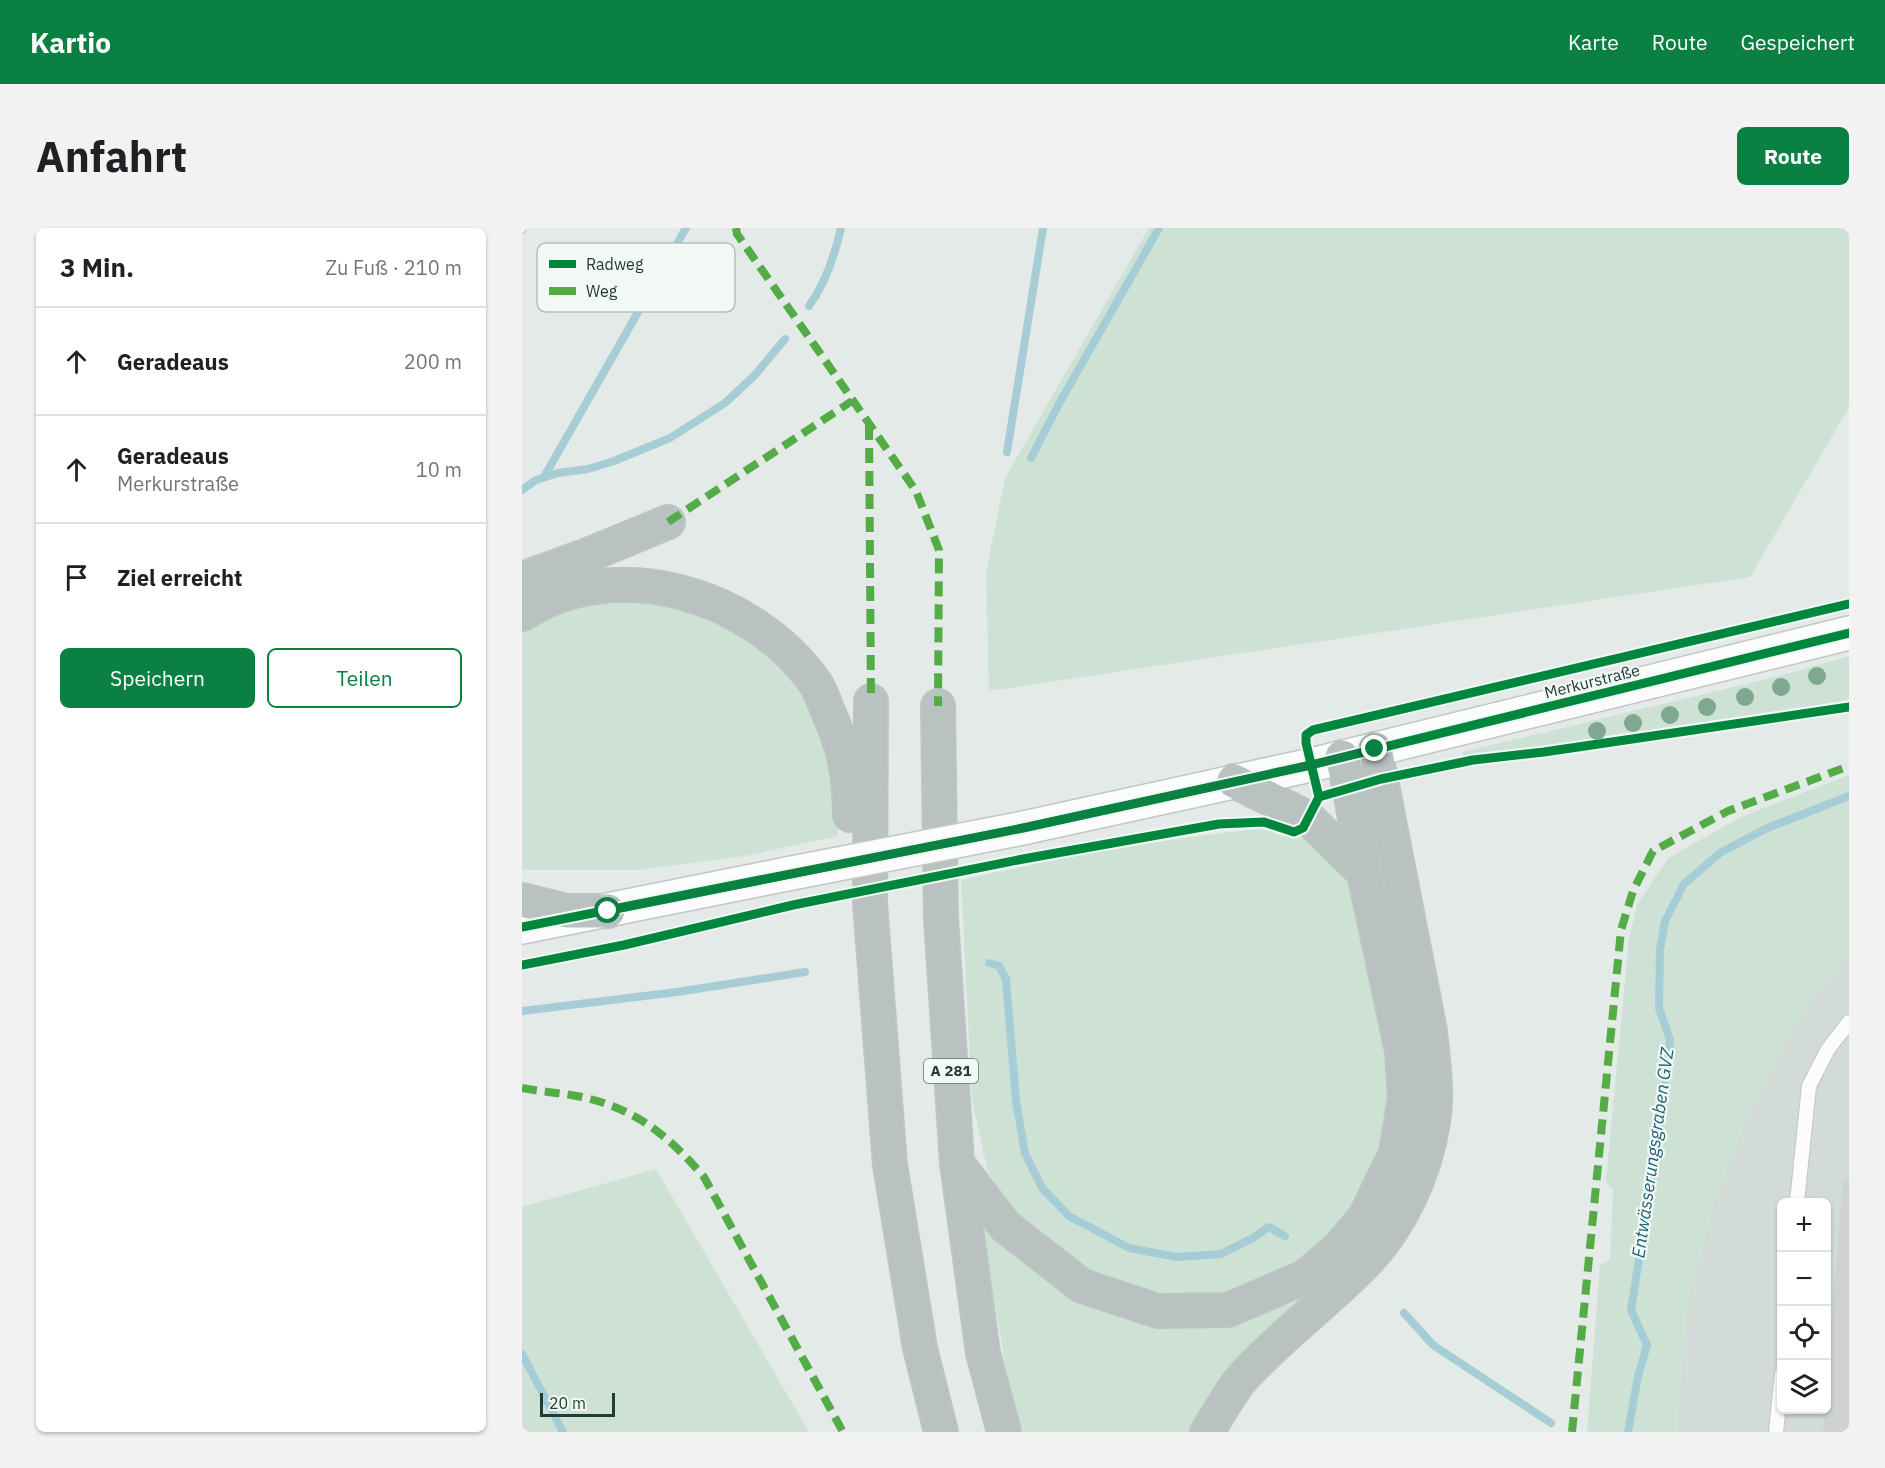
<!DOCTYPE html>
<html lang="de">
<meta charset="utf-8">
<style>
body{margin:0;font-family:"IBM Plex Sans",sans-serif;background:#f2f2f2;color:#202124}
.controls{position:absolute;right:18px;bottom:18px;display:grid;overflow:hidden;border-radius:9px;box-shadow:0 2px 4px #0004}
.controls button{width:54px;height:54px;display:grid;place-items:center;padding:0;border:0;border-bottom:2px solid #e0e0e0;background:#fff;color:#202124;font:30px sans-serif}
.scale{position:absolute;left:18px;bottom:15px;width:75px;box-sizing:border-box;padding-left:6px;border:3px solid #223c36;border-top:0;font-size:16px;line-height:21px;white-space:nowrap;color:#223c36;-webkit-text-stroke:4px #f2f8f5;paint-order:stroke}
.stop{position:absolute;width:18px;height:18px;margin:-14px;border:4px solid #0b8043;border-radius:50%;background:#fff}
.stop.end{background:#0b8043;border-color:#fff;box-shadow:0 2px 6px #0008}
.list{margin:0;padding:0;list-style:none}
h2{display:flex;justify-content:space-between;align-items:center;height:78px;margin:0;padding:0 24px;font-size:26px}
h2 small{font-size:20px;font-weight:400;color:#757577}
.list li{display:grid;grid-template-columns:39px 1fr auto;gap:18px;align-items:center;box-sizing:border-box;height:108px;padding:0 24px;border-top:2px solid #e0e0e0}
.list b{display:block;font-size:22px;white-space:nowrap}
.list p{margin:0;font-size:20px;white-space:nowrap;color:#757577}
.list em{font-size:20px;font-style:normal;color:#757577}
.actions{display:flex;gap:12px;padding:18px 24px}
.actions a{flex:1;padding:14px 0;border:2px solid #0b8043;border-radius:9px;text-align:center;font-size:21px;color:#0b8043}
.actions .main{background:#0b8043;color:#fff}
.icon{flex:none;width:33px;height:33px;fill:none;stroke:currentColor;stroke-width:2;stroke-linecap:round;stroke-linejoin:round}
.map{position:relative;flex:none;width:1327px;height:1204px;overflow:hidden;border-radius:9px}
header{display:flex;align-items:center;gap:36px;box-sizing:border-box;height:84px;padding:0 30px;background:#0b8043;color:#fff}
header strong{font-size:28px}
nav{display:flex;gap:33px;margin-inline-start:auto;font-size:21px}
.intro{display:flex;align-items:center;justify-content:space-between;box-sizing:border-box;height:144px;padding:0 36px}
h1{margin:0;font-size:42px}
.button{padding:15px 27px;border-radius:9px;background:#0b8043;color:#fff;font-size:21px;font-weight:700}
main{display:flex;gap:36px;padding:0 36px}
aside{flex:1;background:#fff;border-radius:9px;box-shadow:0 2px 4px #0004}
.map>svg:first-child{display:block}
.built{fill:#d2dbd7;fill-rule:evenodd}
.green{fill:#cde2d5}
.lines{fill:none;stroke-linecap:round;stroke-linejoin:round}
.stream{stroke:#a6cdd6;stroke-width:8}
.building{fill:#ced3d1}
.service-casing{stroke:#c1c7c4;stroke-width:16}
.tertiary-casing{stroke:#c1c7c4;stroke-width:36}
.motorway-casing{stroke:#bdc6c3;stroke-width:36}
.service{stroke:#fbfcfb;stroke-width:14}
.tertiary{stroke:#fbfcfb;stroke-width:33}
.motorway{stroke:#bac2c1;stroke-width:33}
.tertiary-bridge-casing{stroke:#c1c7c4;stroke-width:36;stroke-linecap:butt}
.tertiary-bridge{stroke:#fbfcfb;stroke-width:33}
.quiet{stroke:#53ac45;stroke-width:8;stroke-dasharray:15 8;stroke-linecap:butt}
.cycleway-casing{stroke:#f2f8f5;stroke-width:13}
.cycleway{stroke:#00873e;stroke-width:9}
.tree{fill:#7fa891}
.route{stroke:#0b8043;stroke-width:8}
.labels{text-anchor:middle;stroke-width:4.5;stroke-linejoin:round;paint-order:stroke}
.shield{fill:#f2f8f5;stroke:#60746f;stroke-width:1.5}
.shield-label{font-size:15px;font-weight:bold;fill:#223c36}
.street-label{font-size:16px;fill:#223c36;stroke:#f2f8f5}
.water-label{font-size:18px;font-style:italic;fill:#1e6376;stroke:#f2f8f5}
.key{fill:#f2f8f5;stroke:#b4c0bc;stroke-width:1.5}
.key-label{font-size:16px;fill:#223c36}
</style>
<header>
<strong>Kartio</strong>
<nav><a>Karte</a><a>Route</a><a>Gespeichert</a></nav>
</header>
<div class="intro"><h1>Anfahrt</h1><a class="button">Route</a></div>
<main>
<aside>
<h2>3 Min.<small>Zu Fuß · 210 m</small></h2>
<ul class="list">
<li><svg class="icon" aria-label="ahead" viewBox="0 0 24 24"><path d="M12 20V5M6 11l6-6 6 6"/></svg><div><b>Geradeaus</b></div><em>200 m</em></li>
<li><svg class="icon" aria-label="ahead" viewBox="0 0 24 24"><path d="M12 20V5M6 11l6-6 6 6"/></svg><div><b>Geradeaus</b><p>Merkurstraße</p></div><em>10 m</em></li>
<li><svg class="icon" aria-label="arrive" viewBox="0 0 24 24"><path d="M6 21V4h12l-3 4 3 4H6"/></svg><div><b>Ziel erreicht</b></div></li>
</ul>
<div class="actions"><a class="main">Speichern</a><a>Teilen</a></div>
</aside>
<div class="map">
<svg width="1327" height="1204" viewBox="0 0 1327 1204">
<rect width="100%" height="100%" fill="#e4eae7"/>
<!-- built -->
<path class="built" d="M1327 705V1204H1143L1154 1075 1200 909ZM1260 974H1304V1182H1260Z"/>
<!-- green -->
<path class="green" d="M627 0H1327V179L1228 349 467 463 464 344 483 250Z
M96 368 159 374 218 398 272 446 304 499 315 560 316 608 223 628 116 642H0V398L36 379Z
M1327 428V472L942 532 940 524 1257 448Z
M1327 547V724L1278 789 1228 882 1193 972 1166 1075 1155 1204H1065L1078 1038 1088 1031 1091 963 1084 953 1107 711 1115 677 1146 630 1219 589Z
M740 601 768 610 782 609 836 662 872 834 871 896 853 956 808 1013 750 1051 682 1072 609 1065 547 1038 501 998 466 944 450 872 439 652C538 630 639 610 740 601Z
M134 941 287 1204H0V979Z
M455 970 643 1092 808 1043 697 1160 666 1204H500L483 1136Z"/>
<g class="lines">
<!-- stream -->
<path class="stream" d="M0 2 1 0
M287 78C303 56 313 26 319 0
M485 224 521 0
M509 230 538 174 637 0
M22 249 164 0
M0 262 14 252 36 245 66 241 92 233 148 210 203 175 233 147 263 111
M467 735 477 738 484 751 494 873 503 925 520 960 547 988 607 1020 655 1029 699 1026 731 1010 747 999 763 1008
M0 783 155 764 283 744
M882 1085 911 1117 1029 1195
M0 1126 41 1204
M1106 1204 1116 1148 1125 1117 1109 1082 1140 885 1148 812 1137 780 1138 722 1143 693 1162 656 1198 625 1243 601 1327 568"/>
</g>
<!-- building -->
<path class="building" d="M1327 948V1204H1301L1302 1182H1304V1156L1321 955Z"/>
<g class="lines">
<defs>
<path id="service" d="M1275 974 1287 858 1306 821 1327 794
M1254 1204 1260 1145"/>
<path id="tertiary" d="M501 600 789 537 1327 405
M0 699 270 645"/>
<path id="motorway" d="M0 351 66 327 146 294
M0 386C95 324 232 367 294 456 299 464 302 473 305 481 323 521 327 543 328 587
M349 473 348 675 368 937 398 1120 419 1204
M416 478 419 691 435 935 461 1125 482 1204
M712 553 786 590 842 645
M0 672 45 683H86
M435 935 483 998 560 1058 636 1083 706 1082 783 1049 816 1021 843 989 874 925 883 870 880 823 842 645 828 561 820 529
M685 1204C697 1186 708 1163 723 1147 760 1107 805 1074 843 1035 879 998 903 945 911 894 916 864 911 833 908 803L853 521"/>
</defs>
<!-- service casing -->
<use href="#service" class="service-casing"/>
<!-- tertiary casing -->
<use href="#tertiary" class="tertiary-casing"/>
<!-- motorway casing -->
<use href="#motorway" class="motorway-casing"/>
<!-- service -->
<use href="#service" class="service"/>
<!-- tertiary -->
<use href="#tertiary" class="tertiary"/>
<!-- motorway -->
<use href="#motorway" class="motorway"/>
<defs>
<path id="tertiary-bridge" d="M270 645 501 600"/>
</defs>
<!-- tertiary-bridge casing -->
<use href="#tertiary-bridge" class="tertiary-bridge-casing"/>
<!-- tertiary-bridge -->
<use href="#tertiary-bridge" class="tertiary-bridge"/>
<!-- quiet -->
<path class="quiet" d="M214 0 215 6 394 263 417 322 416 478
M347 197 349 473
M146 294 330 173
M0 860C20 864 40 865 60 869 114 881 147 908 182 949L321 1204
M1050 1204 1099 702 1111 663 1131 623 1206 583 1327 538"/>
<defs>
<path id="cycleway" d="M1327 376 791 502 784 507V515L797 569 859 551 951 532 1022 524 1327 479
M0 699 501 600 789 537 1327 405
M0 737 102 717 271 677 501 631 697 596 742 594 772 604 781 600 797 569"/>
</defs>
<!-- cycleway casing -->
<use href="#cycleway" class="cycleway-casing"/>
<!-- cycleway -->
<use href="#cycleway" class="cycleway"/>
</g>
<!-- trees -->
<g class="tree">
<circle cx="1295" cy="448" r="9"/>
<circle cx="1259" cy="459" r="9"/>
<circle cx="1223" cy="469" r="9"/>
<circle cx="1185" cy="479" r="9"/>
<circle cx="1148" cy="487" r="9"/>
<circle cx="1111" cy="495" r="9"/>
<circle cx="1075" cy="503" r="9"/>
</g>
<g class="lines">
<!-- route -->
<path class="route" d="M86 683 501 600 789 537 853 521"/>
</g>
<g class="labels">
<!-- shield labels -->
<rect class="shield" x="402" y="831" width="54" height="24" rx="4.5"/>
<g class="shield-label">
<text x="429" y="848">A 281</text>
</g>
<!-- street labels -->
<g class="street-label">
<text transform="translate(1070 453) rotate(-14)" y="6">Merkurstraße</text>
</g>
<!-- water labels -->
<g class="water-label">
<text transform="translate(1131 925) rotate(-82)" y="6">Entwässerungsgraben GVZ</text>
</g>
</g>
<!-- legend -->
<rect x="15" y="15" width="198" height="69" rx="9" class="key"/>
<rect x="27" y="32" width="27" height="8" fill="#00873e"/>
<rect x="27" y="59" width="27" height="8" fill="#53ac45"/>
<g class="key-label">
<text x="64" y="42">Radweg</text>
<text x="64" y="69">Weg</text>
</g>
</svg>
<div class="controls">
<button>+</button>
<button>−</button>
<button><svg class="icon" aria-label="locate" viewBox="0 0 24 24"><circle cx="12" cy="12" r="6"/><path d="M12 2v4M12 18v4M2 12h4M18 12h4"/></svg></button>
<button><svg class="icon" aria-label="layers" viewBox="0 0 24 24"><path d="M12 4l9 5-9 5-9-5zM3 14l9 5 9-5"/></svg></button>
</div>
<div class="scale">20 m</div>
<div class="stop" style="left:86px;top:683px"></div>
<div class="stop end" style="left:853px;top:521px"></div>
</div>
</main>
